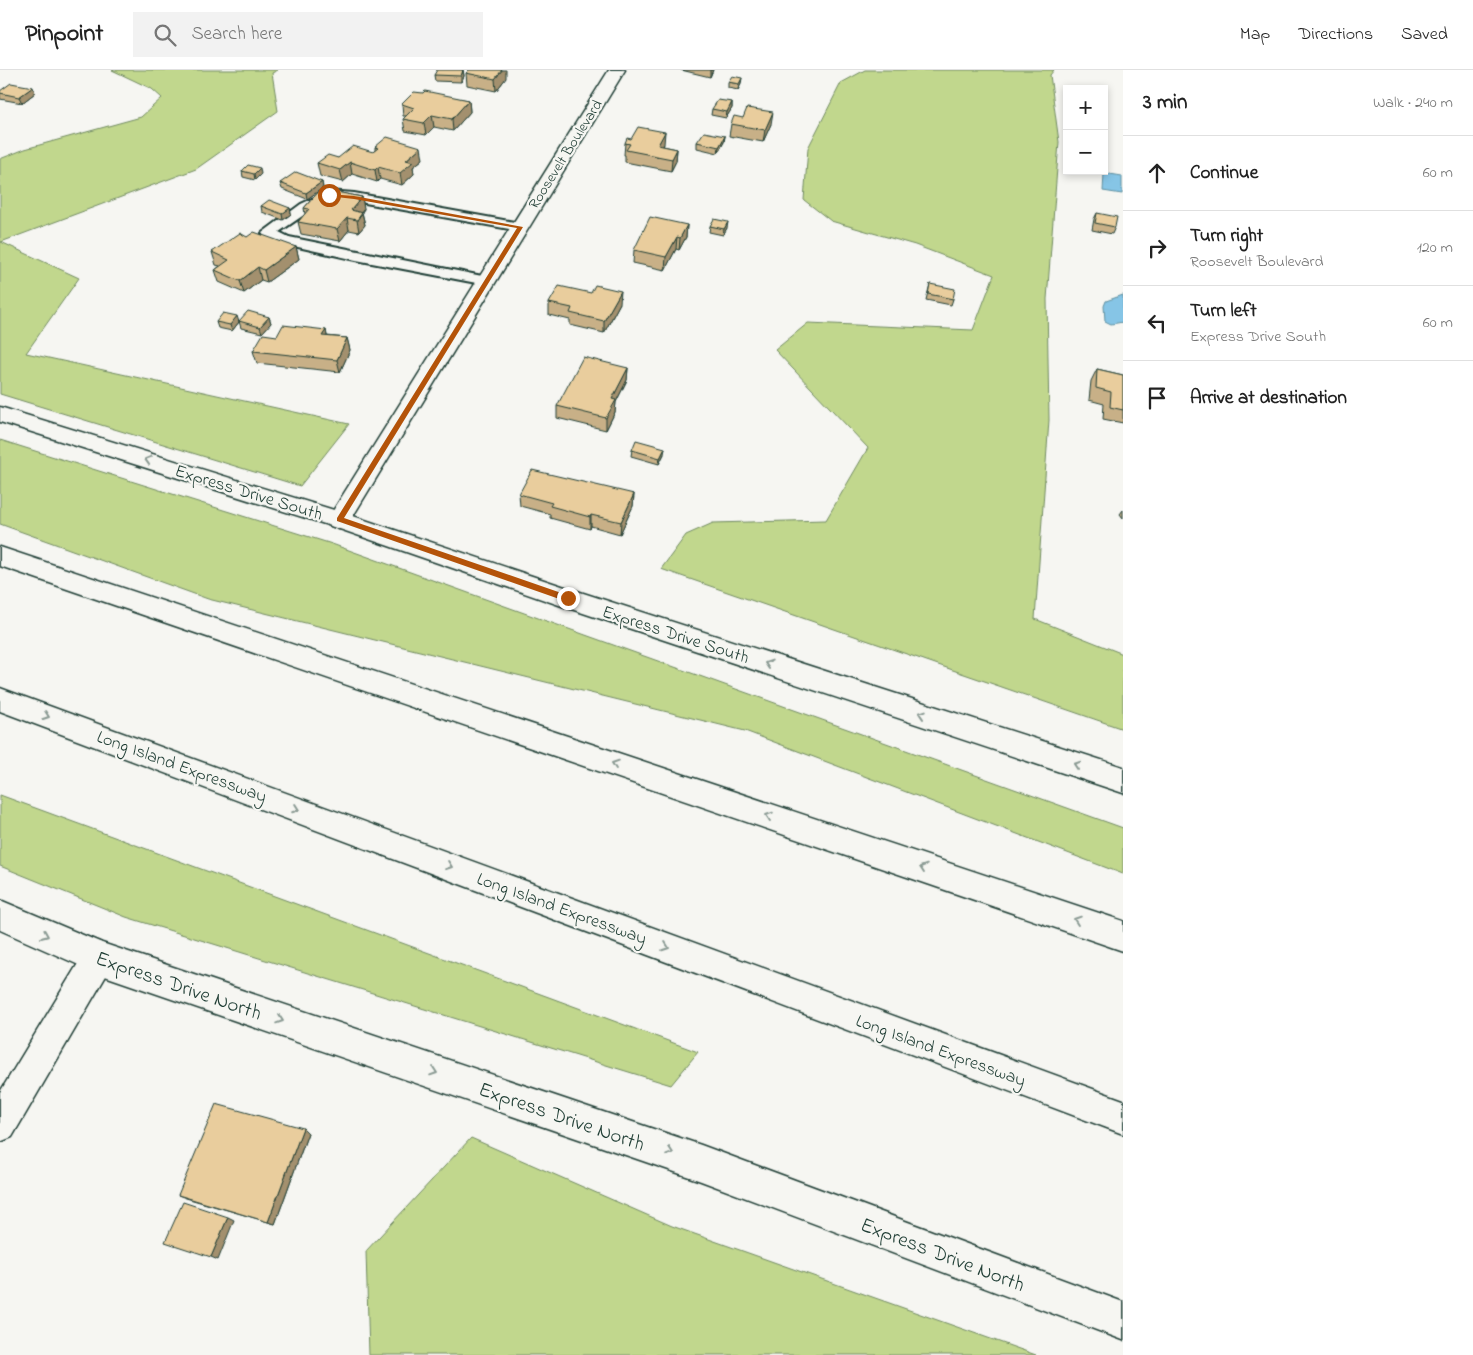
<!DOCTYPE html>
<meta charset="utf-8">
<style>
body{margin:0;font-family:"Indie Flower",sans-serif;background:#f2f2f2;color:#222}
.controls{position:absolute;right:15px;top:15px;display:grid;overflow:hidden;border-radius:0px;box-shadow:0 2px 8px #0003}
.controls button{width:45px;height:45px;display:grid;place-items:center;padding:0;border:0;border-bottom:1px solid #e0e0e0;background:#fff;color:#222;font:25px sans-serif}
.stop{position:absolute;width:15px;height:15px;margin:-11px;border:4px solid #b45309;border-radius:50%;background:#fff}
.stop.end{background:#b45309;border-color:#fff;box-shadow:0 1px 5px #0008}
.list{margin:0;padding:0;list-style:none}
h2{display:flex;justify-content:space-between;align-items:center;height:65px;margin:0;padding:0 20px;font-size:21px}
h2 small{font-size:16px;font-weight:400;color:#767676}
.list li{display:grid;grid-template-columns:32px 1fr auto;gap:15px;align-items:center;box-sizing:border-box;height:75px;padding:0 20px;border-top:1px solid #e0e0e0}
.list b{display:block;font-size:19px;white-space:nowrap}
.list p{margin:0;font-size:16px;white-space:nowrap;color:#767676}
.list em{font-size:16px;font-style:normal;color:#767676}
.icon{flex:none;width:28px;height:28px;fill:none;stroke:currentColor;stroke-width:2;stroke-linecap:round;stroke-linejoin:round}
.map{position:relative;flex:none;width:1123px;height:1285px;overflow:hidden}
header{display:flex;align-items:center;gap:30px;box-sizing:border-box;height:70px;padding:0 25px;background:#fff;border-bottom:1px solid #e0e0e0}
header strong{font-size:24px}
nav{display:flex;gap:28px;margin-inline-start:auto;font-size:18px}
.search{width:350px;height:45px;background:#f2f2f2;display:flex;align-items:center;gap:12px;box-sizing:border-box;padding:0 18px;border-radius:0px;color:#767676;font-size:19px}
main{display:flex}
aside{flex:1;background:#fff}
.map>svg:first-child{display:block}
.green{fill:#c1d78d;stroke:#708a60}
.water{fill:#86c5e6;stroke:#5d8f9f}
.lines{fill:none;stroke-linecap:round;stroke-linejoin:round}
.service-casing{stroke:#1f3d34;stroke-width:4}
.minor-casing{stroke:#1f3d34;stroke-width:3}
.secondary-casing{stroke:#1f3d34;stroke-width:3}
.motorway-casing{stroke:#1f3d34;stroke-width:3}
.service{fill:#f6f6f2;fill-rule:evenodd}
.minor{fill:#f6f6f2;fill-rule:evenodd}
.secondary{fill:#f6f6f2;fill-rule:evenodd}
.motorway{fill:#f6f6f2;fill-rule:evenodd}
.wall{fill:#c8b087;stroke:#1f3d34}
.shaded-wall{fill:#a3906e;stroke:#1f3d34}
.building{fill:#e9cd9d;stroke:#1f3d34}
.oneway{stroke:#8a9a93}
.route{fill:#b45309}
.labels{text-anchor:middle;stroke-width:4.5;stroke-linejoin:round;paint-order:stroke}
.far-street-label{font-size:15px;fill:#1f3d34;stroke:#f6f6f2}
.street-label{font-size:18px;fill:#1f3d34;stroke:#f6f6f2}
.near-street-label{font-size:21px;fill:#1f3d34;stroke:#f6f6f2}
</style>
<header>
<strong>Pinpoint</strong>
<div class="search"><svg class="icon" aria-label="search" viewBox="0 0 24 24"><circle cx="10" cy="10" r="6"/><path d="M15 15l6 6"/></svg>Search here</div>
<nav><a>Map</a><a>Directions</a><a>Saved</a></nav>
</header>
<main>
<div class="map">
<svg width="1123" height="1285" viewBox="0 0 1123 1285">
<rect width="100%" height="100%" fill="#f6f6f2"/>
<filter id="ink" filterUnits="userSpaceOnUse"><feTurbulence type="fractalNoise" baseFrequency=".02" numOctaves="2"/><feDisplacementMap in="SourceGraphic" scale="10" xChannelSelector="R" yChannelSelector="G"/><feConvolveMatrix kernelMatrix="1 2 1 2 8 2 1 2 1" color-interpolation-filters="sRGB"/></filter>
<g filter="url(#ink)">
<!-- green -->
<path class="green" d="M112 0H278L272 3 278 41 196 99 1 172 79 208 26 283 349 354 300 416 0 324V89L25 79 141 47 162 28 152 19Z
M865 0H1054L1050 5 1059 72 1047 229 1049 350 1035 549 1123 584V659L661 499 686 465 713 453 826 450 868 378 775 280 808 253 973 260 994 205 915 175 831 151 804 130 808 78 841 13Z
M0 370 332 474 1123 758V804L745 661 208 529 0 454Z
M0 725 698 982 671 1015 126 847 0 796Z
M471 1068 672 1156 1036 1285H369L366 1181Z"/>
<!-- water -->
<path class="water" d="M1104 103 1122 106V124L1103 121Z
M1123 225V252L1111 254 1105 251 1104 236 1106 231Z"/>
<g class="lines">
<defs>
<path id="service" d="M329 121 354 123 520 153 527 157 520 161 354 131 331 129 311 140 279 162 289 167 492 208 494 211 492 214 487 215 356 190 280 173 264 166 262 163 301 134Z"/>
<path id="minor" d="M609 0H625L347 456 339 459 331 456 327 450 331 444Z
M99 872 110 877 115 888 110 899 12 1067 0 1072V1022L88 877Z"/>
<path id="secondary" d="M0 337 347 444 577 521 1123 697V723L559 535 331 456 0 352Z
M0 830 102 873 701 1075 1123 1232V1270L701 1111 99 904 0 860Z"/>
<path id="motorway" d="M0 477 1123 851V881L0 496Z
M0 618 1123 1030V1064L0 641Z"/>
</defs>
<!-- service casing -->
<use href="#service" class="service-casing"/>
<!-- minor casing -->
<use href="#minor" class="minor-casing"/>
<!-- secondary casing -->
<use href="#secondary" class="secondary-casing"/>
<!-- motorway casing -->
<use href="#motorway" class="motorway-casing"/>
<!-- service -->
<use href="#service" class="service"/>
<!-- minor -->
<use href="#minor" class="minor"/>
<!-- secondary -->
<use href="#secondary" class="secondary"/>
<!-- motorway -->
<use href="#motorway" class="motorway"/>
</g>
<!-- wall -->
<path class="wall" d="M463 0 464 6 461 12 435 11 434 5Z
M681 0H713L710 7Z
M466 3 506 8 496 21 467 15Z
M728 12 741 14 738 20 728 18Z
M0 21 35 23 22 33 0 29Z
M423 23 469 30 470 42 453 61 434 57 426 65 405 61 403 49 406 46H403L402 34Z
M732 32V38L726 48 711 45 712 39Z
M743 48 771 54 763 72 729 66 731 54Z
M725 66 724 72 718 83 697 78V72Z
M625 73 664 74 663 76 677 79 676 91 671 101 625 92V85H624Z
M375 77 423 89 413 97 414 104 402 115 380 109 377 112 352 104 343 112 320 106 317 93 338 88 373 82 375 80Z
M242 101 261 104 255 110 243 107Z
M322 112 323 118 322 119 362 127 364 139 362 142 365 155 359 162 349 160 340 171 301 164 298 152 305 144 304 138 320 120 307 129 282 119 280 113Z
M261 136 290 138 291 144 283 150 262 142Z
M1097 143 1115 157 1112 164 1092 160 1094 149Z
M687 155 686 167 679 180 676 179 665 200 633 193 634 180Z
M710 156 727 158 723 165 709 162Z
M247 167 296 177 299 189 267 212 261 210 244 223 219 212 215 200 220 196 216 195 212 182Z
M930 214 953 229 951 235 926 230Z
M549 233H620L604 263 570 255V250L549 245Z
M269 247 271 253 262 263 241 258 239 251Z
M216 252H239L232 261 218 258Z
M326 260 327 266 347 268 350 280 340 302 257 293 253 281 277 266Z
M628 298 627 310 616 332 615 342 606 360 557 348V336Z
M1097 299 1123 305V353L1103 349 1104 334 1089 330 1091 311Z
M632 380 664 384 659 394 631 386Z
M519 424H634L633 436 620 464 591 456 590 459 550 448V444L520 436Z
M1123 440V448L1120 444Z
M308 1063 275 1154 186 1128 178 1125Z"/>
<!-- shaded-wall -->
<path class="shaded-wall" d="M463 0 464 6 461 12V6Z
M502 0H506V8L496 21 495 9Z
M710 0H713L710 7Z
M742 8 741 14 738 20 739 14Z
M33 17 35 23 22 33 19 27Z
M469 30 470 42 453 61 452 49Z
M732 32V38L726 48 727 42Z
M773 42 771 54 763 72 765 60Z
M432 45 434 57 426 65 424 53Z
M665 62 664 74 657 87 658 75Z
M725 66 724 72 718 83 719 77Z
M421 77 423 89 413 97 414 104 402 115 400 103 406 90Z
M677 79 676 91 671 101 672 89Z
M350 92 352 104 343 112 340 100Z
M378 97 380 109 377 112 375 100Z
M260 98 261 104 255 110 254 104Z
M322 112 323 118 307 129 306 123Z
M362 127 364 139 356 149 351 140Z
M290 138 291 144 283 150 282 144Z
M362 143 365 155 359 162 357 150Z
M347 148 349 160 340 171 337 159Z
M728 152 727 158 723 165 724 159Z
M687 155 686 167 679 180 680 168Z
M677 167 676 179 665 200 666 187Z
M296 177 299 189 267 212 264 200Z
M258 197 261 210 244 223 240 211Z
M621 221 620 233 604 263V251Z
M237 246 239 252 232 261 230 255Z
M269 247 271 253 262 263 260 257Z
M326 260 328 272 322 266Z
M347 268 350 280 340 302 337 290Z
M628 298 627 310 616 332 615 342 606 360V348L612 329Z
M665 378 664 384 659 394 660 388Z
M634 424 633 436 620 464 621 452Z
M591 445V456L590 459V447Z
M303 1058 308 1063 275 1154 268 1152Z
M228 1147 234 1150 218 1190 211 1187Z"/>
<!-- building -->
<path class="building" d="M437 0H463L461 6 434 5Z
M469 0H502L495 9 466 3Z
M732 6 742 8 739 14 728 12Z
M11 13 33 17 19 27 0 23V21Z
M425 21 469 30 452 49 432 45 424 53 403 49 414 38 402 34 414 22 423 23Z
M718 30 732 32 727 42 712 39Z
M747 38 773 42 765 60 731 54 734 46 743 48Z
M638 57 665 62 658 75 677 79 672 89 626 80 630 74 625 73 627 68 631 69Z
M704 62 725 66 719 77 697 72Z
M387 67 421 77 406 90 413 92 400 103 378 97 375 100 350 92 340 100 317 93 328 85 338 88 353 76 373 82 378 78 375 77Z
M248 95 260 98 254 104 242 101Z
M296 102 322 112 306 123 280 113Z
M321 119 362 127 351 140 362 143 357 150 347 148 337 159 298 152 309 139 304 138Z
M269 130 290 138 282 144 261 136Z
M1097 143 1117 147 1115 157 1095 153Z
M650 147 687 155 680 168 677 167 666 187 634 180Z
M714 149 728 152 724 159 710 156Z
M254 162 296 177 264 200 258 197 240 211 215 200 229 190 212 182 240 163 247 167Z
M930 214 955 219 953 229 928 224Z
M595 215 621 221 604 251 570 243 572 238 549 233 559 216 591 223Z
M248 241 269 247 260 257 239 251Z
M223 243 237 246 230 255 216 252Z
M283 255 326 260 322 266 347 268 337 290 253 281 263 264 277 266Z
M583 287 628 298 612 329 616 330 606 348 557 336Z
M1097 299 1123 305V340L1110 337 1111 322 1096 318Z
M636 370 665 378 660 388 632 380Z
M532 400 634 424 621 452 591 445 590 447 550 436 552 433 519 424Z
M216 1034 303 1058 268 1152 178 1125Z
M183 1132 228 1147 211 1187 165 1172Z"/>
<!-- one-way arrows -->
<defs><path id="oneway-chevron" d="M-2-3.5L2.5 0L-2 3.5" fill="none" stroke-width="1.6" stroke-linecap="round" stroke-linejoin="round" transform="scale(1.25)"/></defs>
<g class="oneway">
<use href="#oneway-chevron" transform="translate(148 390) rotate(-163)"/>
<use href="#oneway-chevron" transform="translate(768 594) rotate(-162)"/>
<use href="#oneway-chevron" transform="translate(922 644) rotate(-162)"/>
<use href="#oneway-chevron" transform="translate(46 646) rotate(20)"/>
<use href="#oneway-chevron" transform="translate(615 694) rotate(-161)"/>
<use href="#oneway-chevron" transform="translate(1077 695) rotate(-162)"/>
<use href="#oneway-chevron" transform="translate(296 739) rotate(20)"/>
<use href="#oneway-chevron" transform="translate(769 746) rotate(-161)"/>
<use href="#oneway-chevron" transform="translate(449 796) rotate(20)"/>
<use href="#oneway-chevron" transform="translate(923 798) rotate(-161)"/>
<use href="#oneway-chevron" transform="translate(1077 850) rotate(-161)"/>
<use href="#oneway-chevron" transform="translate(45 865) rotate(23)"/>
<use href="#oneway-chevron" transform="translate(666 877) rotate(20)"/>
<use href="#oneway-chevron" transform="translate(280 950) rotate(19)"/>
<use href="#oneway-chevron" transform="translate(434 1002) rotate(19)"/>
<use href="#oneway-chevron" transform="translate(670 1082) rotate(19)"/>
</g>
</g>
<!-- route -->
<path class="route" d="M329 124 354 126 523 157 344 448 570 526V531H565L337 451V448L517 158 354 129 327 126Z"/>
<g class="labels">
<!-- far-street labels -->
<g class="far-street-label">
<text transform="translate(565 84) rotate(-58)" y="5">Roosevelt Boulevard</text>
</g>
<!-- street labels -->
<g class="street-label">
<text transform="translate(249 422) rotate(17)" y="6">Express Drive South</text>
<text transform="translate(676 564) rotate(18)" y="6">Express Drive South</text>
<text transform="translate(182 696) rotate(20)" y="6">Long Island Expressway</text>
<text transform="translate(562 838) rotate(20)" y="6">Long Island Expressway</text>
<text transform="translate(941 980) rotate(20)" y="6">Long Island Expressway</text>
</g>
<!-- near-street labels -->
<g class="near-street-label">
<text transform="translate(179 915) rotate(19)" y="7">Express Drive North</text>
<text transform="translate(562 1046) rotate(19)" y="7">Express Drive North</text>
<text transform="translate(943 1184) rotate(21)" y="7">Express Drive North</text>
</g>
</g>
</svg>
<div class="controls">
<button>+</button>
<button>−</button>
</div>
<div class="stop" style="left:329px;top:125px"></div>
<div class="stop end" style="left:568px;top:528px"></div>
</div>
<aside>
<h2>3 min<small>Walk · 240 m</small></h2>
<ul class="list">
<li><svg class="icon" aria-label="ahead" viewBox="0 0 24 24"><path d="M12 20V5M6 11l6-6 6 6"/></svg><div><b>Continue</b></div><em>60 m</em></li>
<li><svg class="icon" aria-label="right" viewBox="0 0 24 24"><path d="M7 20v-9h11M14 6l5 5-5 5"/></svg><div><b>Turn right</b><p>Roosevelt Boulevard</p></div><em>120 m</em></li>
<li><svg class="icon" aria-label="left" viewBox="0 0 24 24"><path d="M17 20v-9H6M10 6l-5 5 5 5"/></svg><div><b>Turn left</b><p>Express Drive South</p></div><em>60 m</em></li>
<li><svg class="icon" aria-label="arrive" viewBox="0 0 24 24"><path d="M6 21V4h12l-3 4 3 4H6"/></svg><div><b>Arrive at destination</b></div></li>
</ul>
</aside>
</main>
